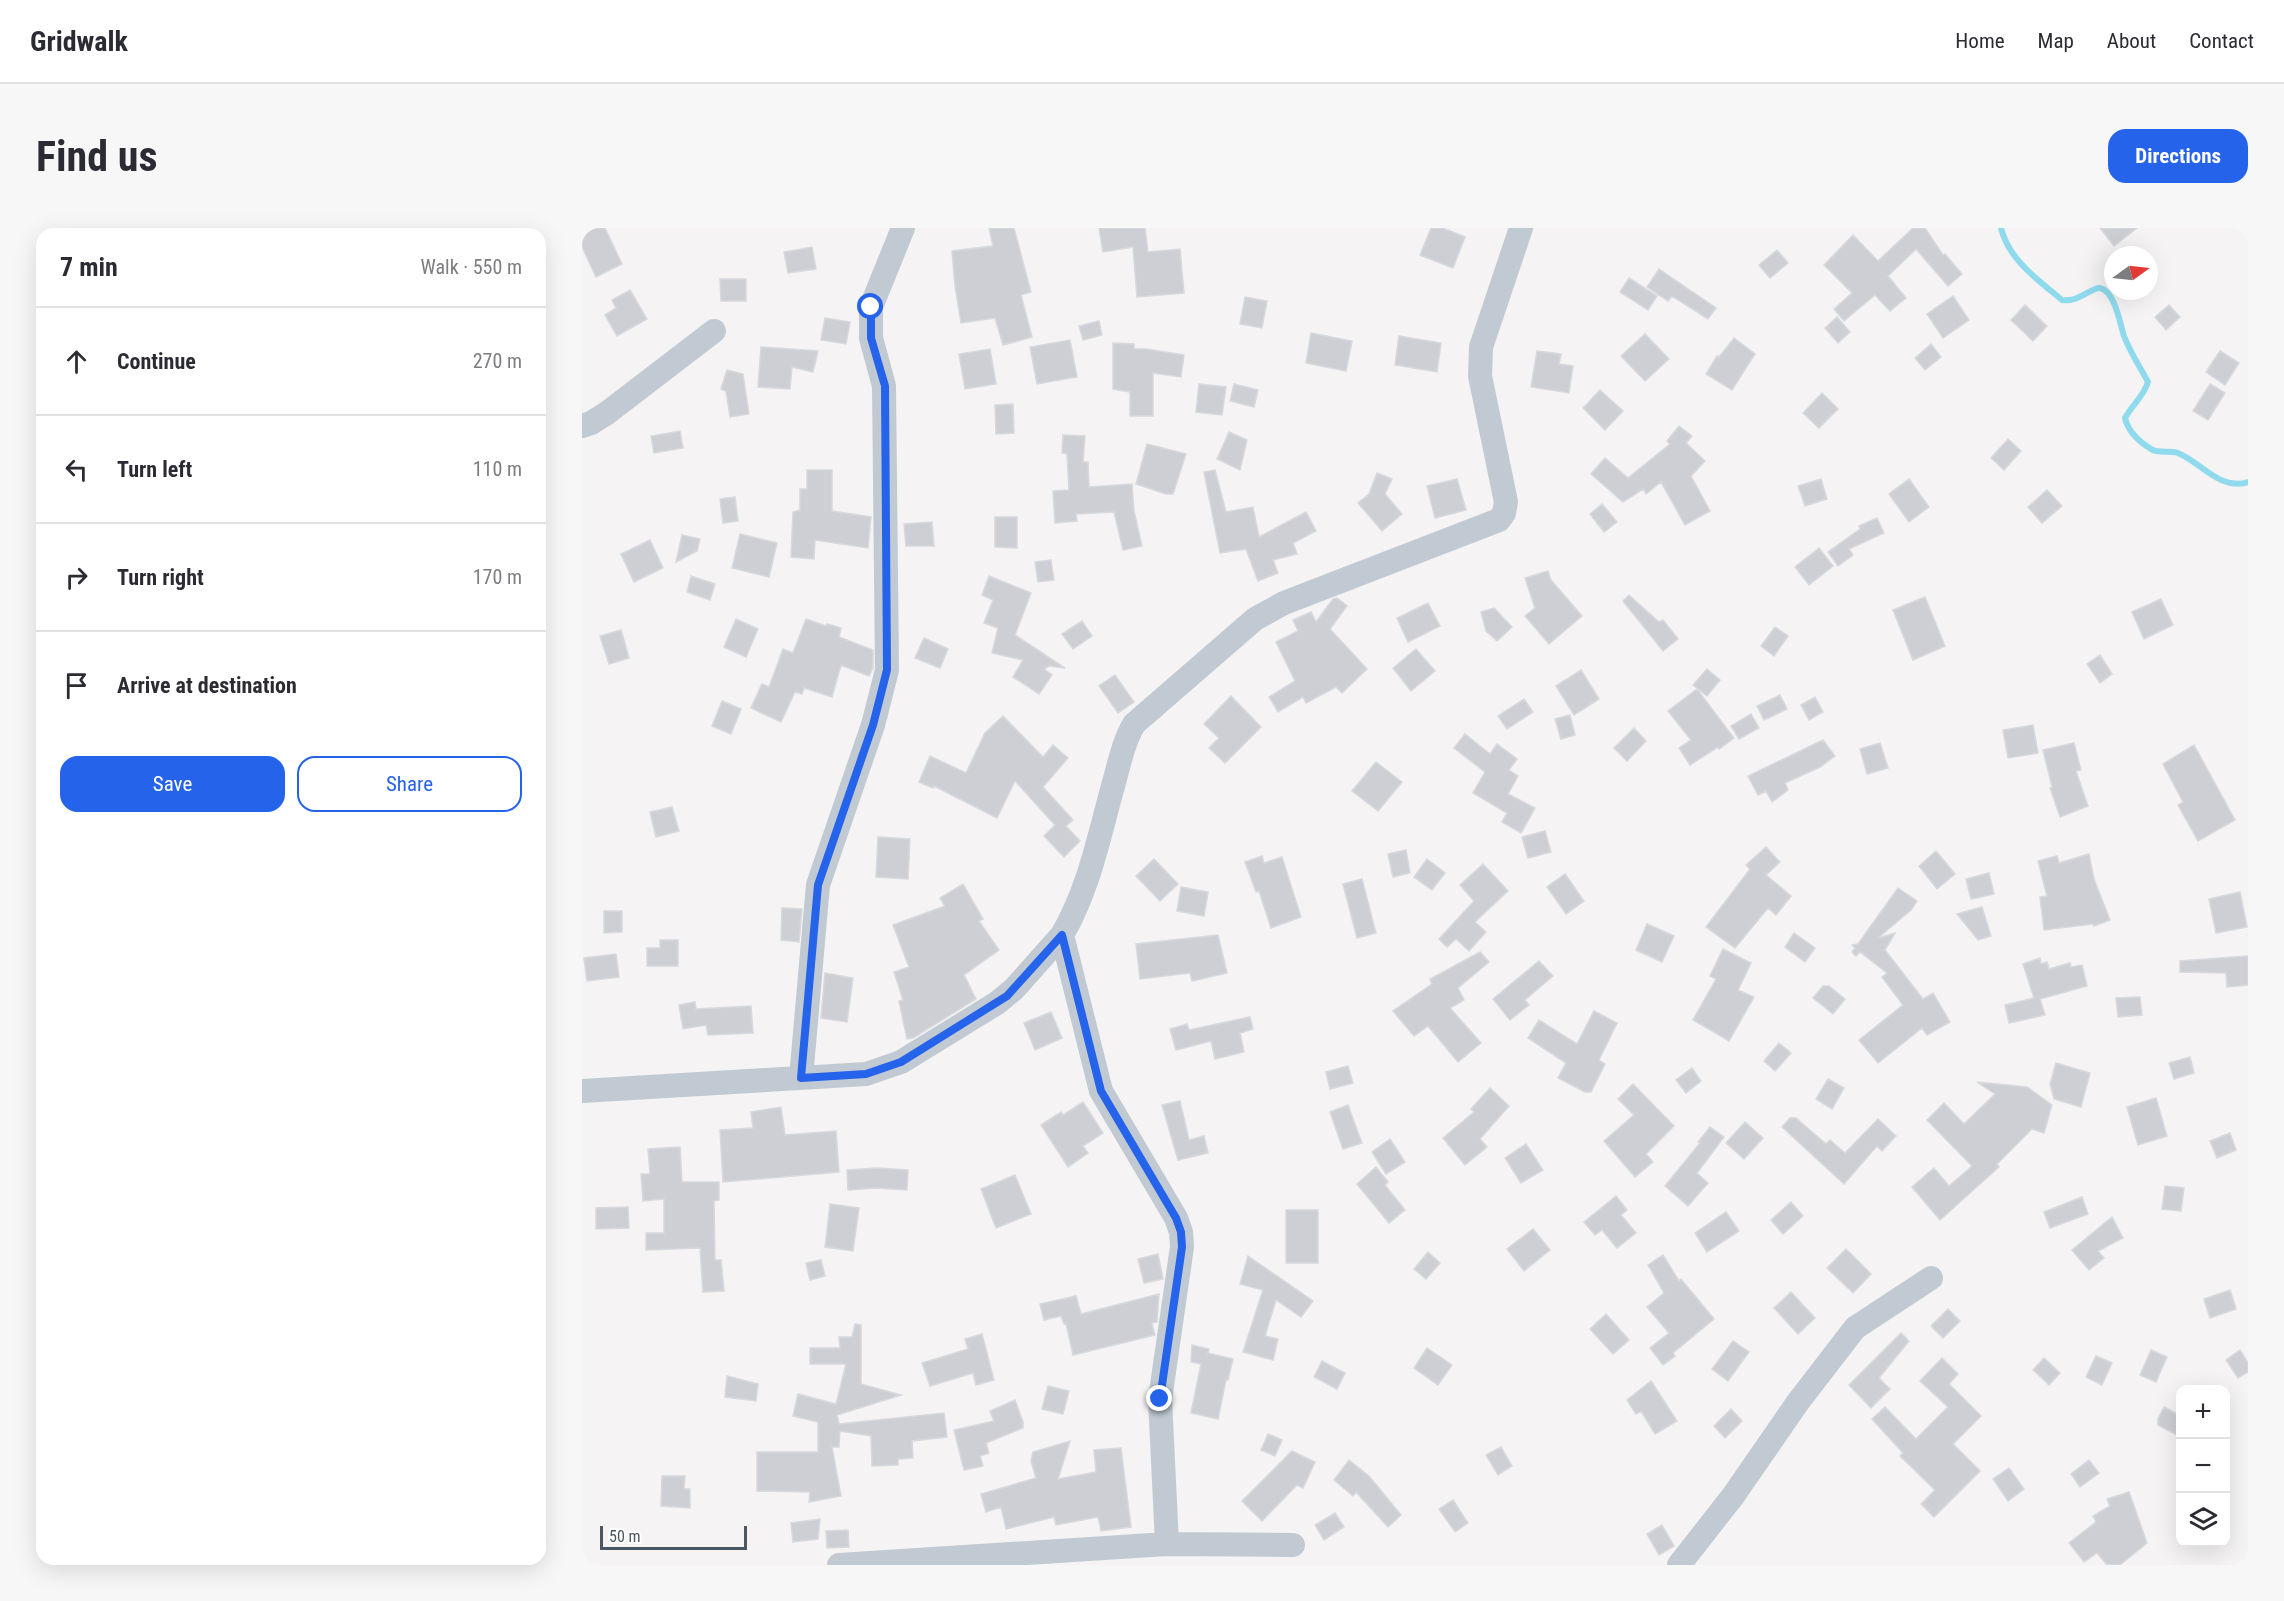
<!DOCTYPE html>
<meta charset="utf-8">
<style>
body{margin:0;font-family:"Roboto Condensed",sans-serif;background:#f7f7f7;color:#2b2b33}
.controls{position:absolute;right:18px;bottom:18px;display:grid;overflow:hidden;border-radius:12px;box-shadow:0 6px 24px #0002}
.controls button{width:54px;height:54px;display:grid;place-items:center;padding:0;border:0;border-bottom:2px solid #e1e1e2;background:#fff;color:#2b2b33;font:30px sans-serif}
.compass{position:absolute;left:1522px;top:18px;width:54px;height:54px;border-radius:50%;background:#fff;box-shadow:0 6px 24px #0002;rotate:75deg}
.scale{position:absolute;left:18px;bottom:15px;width:147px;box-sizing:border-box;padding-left:6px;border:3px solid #4a5661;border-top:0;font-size:16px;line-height:21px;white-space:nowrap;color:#4a5661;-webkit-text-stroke:4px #fff;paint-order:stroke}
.stop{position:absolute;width:18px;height:18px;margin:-14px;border:4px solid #2563eb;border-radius:50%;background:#fff}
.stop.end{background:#2563eb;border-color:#fff;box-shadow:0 2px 6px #0008}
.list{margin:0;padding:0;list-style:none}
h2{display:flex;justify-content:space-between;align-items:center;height:78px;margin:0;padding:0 24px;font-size:26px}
h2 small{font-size:20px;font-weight:400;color:#7c7c81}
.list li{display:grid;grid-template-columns:39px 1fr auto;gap:18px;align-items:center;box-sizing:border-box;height:108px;padding:0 24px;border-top:2px solid #e1e1e2}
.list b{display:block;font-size:22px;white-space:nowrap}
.list em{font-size:20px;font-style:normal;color:#7c7c81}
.actions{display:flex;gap:12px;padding:18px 24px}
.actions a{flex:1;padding:14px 0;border:2px solid #2563eb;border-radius:18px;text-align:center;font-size:21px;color:#2563eb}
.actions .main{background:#2563eb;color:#fff}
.icon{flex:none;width:33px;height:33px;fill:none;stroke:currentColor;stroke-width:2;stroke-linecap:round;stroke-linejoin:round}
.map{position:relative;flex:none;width:1666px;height:1337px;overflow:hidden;border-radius:18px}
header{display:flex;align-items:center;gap:36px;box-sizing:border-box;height:84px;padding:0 30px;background:#fff;border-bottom:2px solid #e1e1e2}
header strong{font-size:28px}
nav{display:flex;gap:33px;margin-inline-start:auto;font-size:21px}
.intro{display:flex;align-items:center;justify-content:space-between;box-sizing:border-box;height:144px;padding:0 36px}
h1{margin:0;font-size:42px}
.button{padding:15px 27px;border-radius:18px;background:#2563eb;color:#fff;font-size:21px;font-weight:700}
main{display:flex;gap:36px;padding:0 36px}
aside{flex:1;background:#fff;border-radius:18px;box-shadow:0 6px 24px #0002}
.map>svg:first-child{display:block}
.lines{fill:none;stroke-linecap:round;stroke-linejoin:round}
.stream{stroke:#90daee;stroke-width:6}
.building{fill:#cdcfd5;stroke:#d7d9de;stroke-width:1.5}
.minor{stroke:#c1cad2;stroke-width:24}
.route{stroke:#2563eb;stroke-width:8}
</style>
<header>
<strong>Gridwalk</strong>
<nav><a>Home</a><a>Map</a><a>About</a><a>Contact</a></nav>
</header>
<div class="intro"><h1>Find us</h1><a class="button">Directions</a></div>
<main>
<aside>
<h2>7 min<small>Walk · 550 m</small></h2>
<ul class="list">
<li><svg class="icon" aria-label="ahead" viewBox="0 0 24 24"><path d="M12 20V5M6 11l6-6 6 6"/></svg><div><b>Continue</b></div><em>270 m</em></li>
<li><svg class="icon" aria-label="left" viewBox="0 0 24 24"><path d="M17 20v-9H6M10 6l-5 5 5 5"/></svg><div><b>Turn left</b></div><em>110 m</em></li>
<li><svg class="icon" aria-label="right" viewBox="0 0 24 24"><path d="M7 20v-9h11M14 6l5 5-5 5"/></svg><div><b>Turn right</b></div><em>170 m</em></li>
<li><svg class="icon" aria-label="arrive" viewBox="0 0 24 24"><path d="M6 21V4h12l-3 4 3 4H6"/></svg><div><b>Arrive at destination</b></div></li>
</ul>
<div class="actions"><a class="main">Save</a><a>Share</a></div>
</aside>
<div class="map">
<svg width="1666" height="1337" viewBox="0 0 1666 1337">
<rect width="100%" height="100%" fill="#f5f3f3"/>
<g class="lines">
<!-- stream -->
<path class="stream" d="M1419 0C1427 32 1455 51 1480 72 1496 75 1510 59 1518 60 1533 63 1538 96 1542 108 1548 124 1558 139 1566 154 1562 168 1550 177 1543 190 1546 203 1556 213 1569 221 1576 226 1587 222 1596 225 1620 235 1638 263 1666 254"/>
</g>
<!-- building -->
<path class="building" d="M0 0H23L40 36 14 49 0 19Z
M407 0H432L449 64 439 67 450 109 421 117 413 90 379 95 373 58 370 23 411 18Z
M517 0H563L566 24 598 21 602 65 555 69 551 19 521 24Z
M849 0H861L883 9 871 40 838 27Z
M1331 0H1343L1361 27 1363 26 1380 46 1366 58 1334 21 1306 48 1324 70 1308 83 1293 67 1262 93 1252 81 1270 65 1242 37 1271 7 1296 33Z
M1518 0H1555L1532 18Z
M230 19 234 41 206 45 202 24Z
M1195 22 1206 35 1188 50 1177 37Z
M1077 41 1134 80 1126 91 1090 68 1086 73 1065 59Z
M1047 50 1075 68 1066 82 1038 64Z
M138 51H164V73H139Z
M48 62 65 91 35 108 23 87 34 80 30 72Z
M1371 68 1387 92 1361 110 1345 86Z
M663 69 685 73 680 100 658 96Z
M1443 77 1465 98 1451 113 1429 92Z
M1587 77 1598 89 1584 102 1573 89Z
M1255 89 1268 104 1256 115 1243 100Z
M243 90 268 94 264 116 239 112Z
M517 93 520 107 501 112 497 98Z
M729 105 770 113 764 143 724 135Z
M1063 106 1087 131 1063 153 1039 128Z
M817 108 859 115 855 144 813 137Z
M1152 110 1173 126 1150 162 1124 146 1135 128 1137 129Z
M488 112 495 149 455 156 448 119Z
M531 115 552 116V121H564L602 127 599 149 571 145V188H548V164L531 161Z
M1349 116 1359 129 1343 142 1333 130Z
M179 119 236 123 231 144 210 139 208 161 176 159Z
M408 121 414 156 383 161 377 126Z
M955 123 979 126 977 136 991 138 987 165 949 159Z
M1638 123 1657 135 1643 157 1624 144Z
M145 142 161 146 167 186 148 189 144 163 139 161Z
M617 156 644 159 640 187 614 184Z
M652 156 676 162 672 179 648 173Z
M1628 156 1643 165 1626 192 1611 183Z
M1018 162 1041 183 1023 202 1001 180Z
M1240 165 1256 181 1237 200 1221 185Z
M431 176 432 205 414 206 413 177Z
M1097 198 1110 208 1104 215 1123 233 1109 248 1128 283 1103 297 1079 254 1064 266 1061 261 1041 274 1009 246 1023 230 1046 250 1088 216 1085 213Z
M98 203 101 220 72 225 69 208Z
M647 204 665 212 658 242 635 231Z
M481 207 503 208 501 234H506L507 259 550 256 552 283 560 318 541 322 532 284 494 286 495 293 473 295 471 263 487 262 485 226 480 225Z
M1426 211 1439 223 1422 242 1409 230Z
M565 216 604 226 591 266H584L554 256Z
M225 242H250V283L289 289 286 320 233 312 232 331 209 329 211 284 218 282V261H225Z
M633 242 644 284 671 279 677 309 724 284 734 303 711 315 715 326 691 332 696 345 676 353 664 321 638 325 622 244Z
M795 245 810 251 803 266 820 286 800 303 776 275 787 266Z
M875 251 884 282 853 290 845 258Z
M1239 251 1245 271 1223 278 1216 258Z
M1327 251 1347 279 1327 294 1307 266Z
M1465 262 1480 278 1460 295 1446 279Z
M153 269 156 293 141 295 138 271Z
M1020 276 1035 294 1022 304 1008 286Z
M413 289H435V320L413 319Z
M1295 290 1302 305 1267 321 1271 327 1256 338 1246 324 1278 301 1277 298Z
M350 294 352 318H324L322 296Z
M158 306 195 315 187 349 150 340Z
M100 307 118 311 115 323 94 334Z
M68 312 81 340 52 354 39 326Z
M1237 320 1251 338 1227 357 1213 339Z
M469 332 472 352 456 354 453 334Z
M966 343 969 352 1000 388 967 416 943 388 953 380 943 350Z
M109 348 133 356 128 372 105 364Z
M407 348 449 365 433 407 483 440 467 438 462 441 470 447 457 466 431 449 441 432 410 425 416 400 402 395 411 372 400 367Z
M1047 367 1077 394 1081 392 1096 411 1081 423 1041 373Z
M1343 369 1363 418 1331 432 1311 382Z
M755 370 765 378 748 401 785 441 760 465 754 459 724 475 721 469 696 484 687 469 713 453 694 414 716 403 711 392 729 384 734 394 751 371Z
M1579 371 1591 397 1562 411 1550 384Z
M846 375 858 398 826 414 815 390Z
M912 380 930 399 915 413 904 403 899 384Z
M154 391 176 401 164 429 142 419Z
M224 391 244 398 245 396 259 400 257 409 291 422V440L287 448 259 437 250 469 222 460 220 466 213 464 199 494 169 480 180 456 187 459 201 421 211 425Z
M500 393 510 408 491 421 480 406Z
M1193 399 1206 408 1192 428 1179 418Z
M39 402 47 430 27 436 18 408Z
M342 410 366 421 358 440 333 430Z
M834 421 853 443 829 463 811 440Z
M1518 427 1530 446 1518 455 1505 436Z
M1125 441 1138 452 1125 468 1111 457Z
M999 442 1017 471 992 487 974 458Z
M533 447 552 474 536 485 517 458Z
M1115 461 1152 510 1137 521 1136 519 1108 537 1097 520 1109 512 1086 483Z
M1198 467 1205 481 1182 492 1175 478Z
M649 468 679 499 643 535 627 520 637 510 622 496Z
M1233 469 1241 484 1227 492 1219 477Z
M942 471 951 484 925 501 916 488Z
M140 473 159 481 149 506 130 498Z
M1169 486 1177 500 1157 511 1149 498Z
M988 487 993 507 979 511 973 491Z
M421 488 461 529 471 517 486 530 461 559 491 592 484 598 498 613 482 629 462 608 473 597 433 553 415 590 352 558 351 560 337 554 348 528 384 545 403 505Z
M1451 497 1456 525 1426 530 1421 502Z
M1052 500 1064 513 1045 533 1032 520Z
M883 506 908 526 915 516 935 531 927 542 936 548 926 566 953 580 939 605 920 594 925 585 891 565 903 544 872 520Z
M1241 512 1253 528 1238 539 1203 555 1206 562 1190 574 1184 563 1176 567 1166 548Z
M1298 515 1306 540 1285 546 1278 521Z
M1492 515 1499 542 1494 543 1506 578 1478 589 1468 560 1470 559 1461 522Z
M1612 517 1653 592 1616 613 1596 577 1601 574 1581 536Z
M794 534 820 554 796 583 770 563Z
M90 579 97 603 74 609 68 584Z
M963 603 969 624 946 630 940 609Z
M296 609 328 611 326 651 294 649Z
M1184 619 1198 634 1184 647 1209 668 1194 687 1186 680 1153 720 1124 699 1168 641 1164 637Z
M824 622 828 645 811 649 806 626Z
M1354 623 1373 646 1355 661 1337 638Z
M1507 626 1512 651 1528 692 1512 698 1511 696 1462 702 1458 669 1465 668 1456 633 1475 628 1477 635Z
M680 628 682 635 700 629 719 689 689 700 677 663 674 664 663 634Z
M572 631 596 656 578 673 554 648Z
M845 631 863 645 850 662 832 649Z
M901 636 926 663 893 694 904 704 887 723 874 711 865 719 857 711 892 673 878 657Z
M1407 645 1412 666 1389 671 1384 651Z
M983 646 1002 673 984 686 965 659Z
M780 651 794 705 775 710 761 656Z
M381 656 401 691 397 693 417 722 382 747 394 771 331 810 325 811 317 773 321 772 312 744 327 739 311 697 363 678 358 670Z
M599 659 626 664 622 688 595 683Z
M1316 660 1335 673 1329 682 1296 710 1313 705 1303 722 1341 771 1351 765 1368 794 1345 807 1340 800 1296 835 1277 812 1321 777 1300 749 1305 745 1278 724 1274 728 1270 724 1273 720 1270 717 1276 716Z
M1658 664 1665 699 1634 705 1627 671Z
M1400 679 1409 708 1396 712 1375 686Z
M200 680 220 681 217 714 199 712Z
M22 683H40V704L22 705Z
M1065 696 1092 708 1080 734 1054 722Z
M1212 705 1233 720 1223 734 1203 719Z
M636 707 645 745 610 753 608 745 558 751 554 716Z
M78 712H96V738H65V720H78Z
M1141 721 1169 735 1156 762 1172 769 1147 813 1111 792 1134 751 1128 748Z
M898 724 907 734 876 760 882 772 868 780 899 815 876 834 846 798 832 808 811 783 850 756 848 751Z
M34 726 37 749 5 753 2 730Z
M1666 728V757L1645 759 1644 745 1598 744V733Z
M1458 730 1459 736 1465 734 1467 741 1488 735 1489 739 1500 737 1505 758 1458 771 1463 787 1427 795 1423 777 1452 770 1441 736Z
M957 733 971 748 943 772 947 777 928 792 911 771Z
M243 745 271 750 265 794 239 790Z
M1241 758H1247L1263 771 1251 786 1231 770Z
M1558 769 1560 787 1536 789 1534 770Z
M113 774 114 781 169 778 171 805 126 807 124 797 101 801 97 777Z
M1012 783 1035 795 1017 832 1023 836 1009 864H1003L976 850 984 835 946 810 957 792 995 816Z
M469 784 480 810 453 822 442 795Z
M668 789 671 801 658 805 662 824 633 831 629 813 594 822 588 801 605 796 607 802Z
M1197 815 1209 825 1193 843 1182 833Z
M1608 829 1612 845 1592 851 1587 835Z
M1474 835 1508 845 1499 879 1472 871 1468 856Z
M766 838 771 855 748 861 744 844Z
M1110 840 1119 853 1104 865 1094 852Z
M1246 851 1262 860 1250 881 1234 871Z
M1395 854 1445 859 1470 877 1462 905 1450 901 1415 936 1417 939 1358 992 1330 959 1352 940 1367 958 1390 938 1345 892 1362 875 1382 896 1413 866Z
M1051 856 1092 898 1064 926 1071 934 1053 949 1022 913 1052 887 1036 871Z
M908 860 927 878 898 911 905 919 883 937 861 910 892 884 889 881Z
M1574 870 1585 908 1556 917 1545 879Z
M598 873 607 912 622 908 626 925 596 932 580 877Z
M501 874 521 905 501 918 506 925 486 939 459 897 479 884 481 887Z
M766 877 780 915 761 921 748 884Z
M199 879 203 907 254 903 257 944 141 954 138 902 171 900 169 884Z
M1208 890H1214L1244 916 1248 912 1263 925 1296 891 1314 908 1300 923 1295 918 1262 956 1200 899Z
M1163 894 1181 910 1162 931 1144 915Z
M1128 899 1142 909 1115 945 1126 955 1106 978 1083 958 1118 915 1116 914Z
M1648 905 1654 922 1635 930 1628 913Z
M808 911 823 934 804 946 790 924Z
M944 916 961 942 939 955 923 930Z
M98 919 100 954H137V972L132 973 133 1032H139L142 1063 121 1064 118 1020 64 1022V1005H82V971L61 973 59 946H68L66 921Z
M794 939 806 954 803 957 823 982 807 995 775 956Z
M294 940 326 942 325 962 294 960 266 962 265 942Z
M433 947 449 986 414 1000 399 961Z
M1583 958 1602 960 1599 983 1580 981Z
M1034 968 1045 982 1039 987 1054 1005 1035 1020 1020 1002 1013 1007 1002 994Z
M1500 969 1506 986 1468 1000 1462 984Z
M1209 974 1221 988 1201 1006 1189 992Z
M248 976 277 980 271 1023 243 1019Z
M46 979 47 1000 14 1001V980Z
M704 982H736V1035H704Z
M1144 984 1157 1003 1125 1024 1113 1005Z
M1530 989 1541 1010 1516 1023 1522 1030 1507 1042 1490 1022Z
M951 1001 968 1022 942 1043 925 1021Z
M1264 1021 1289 1046 1271 1065 1245 1040Z
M846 1024 858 1035 844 1051 832 1041Z
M576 1026 581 1051 562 1055 556 1031Z
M1081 1027 1097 1053 1099 1051 1132 1091 1091 1125 1093 1128 1081 1137 1068 1120 1087 1105 1065 1079 1082 1065 1066 1037Z
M666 1028 731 1073 719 1089 694 1072 683 1108 696 1111 691 1132 661 1124 681 1062 658 1056Z
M239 1032 243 1048 228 1052 224 1035Z
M1648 1062 1654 1081 1628 1090 1622 1071Z
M1209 1064 1233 1090 1216 1106 1192 1080Z
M577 1066 575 1094 570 1095 573 1107 491 1127 484 1095 482 1096 479 1088 462 1092 458 1076 494 1068 499 1086Z
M1366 1081 1378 1093 1361 1110 1349 1098Z
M1024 1086 1047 1112 1031 1126 1008 1101Z
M273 1096 279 1097V1156L319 1167 255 1187 257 1196 362 1185 365 1209 330 1213 331 1230 316 1231V1237L290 1238 289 1208 258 1203 257 1219H250L259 1268 227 1274 228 1264 175 1263V1224H236V1194L211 1188 216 1166 254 1176 264 1136H228V1120H258L257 1109H270Z
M1319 1105 1327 1113 1297 1150 1308 1161 1289 1180 1267 1157Z
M400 1106 412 1152 394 1157 391 1145 348 1158 340 1135 386 1121 383 1111Z
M1151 1113 1167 1124 1146 1153 1130 1141Z
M610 1117 627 1121 626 1125 651 1131 646 1152H644L636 1191 609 1185 619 1136 609 1134Z
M845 1120 870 1137 856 1157 832 1140Z
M1569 1122 1585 1129 1574 1154 1558 1147Z
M1658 1122 1666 1135V1144L1656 1150 1644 1132Z
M1514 1128 1530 1135 1520 1157 1504 1149Z
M1360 1130 1376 1146 1367 1156 1399 1188 1371 1216 1398 1243 1352 1289 1339 1276 1353 1262 1318 1228 1321 1225 1290 1191 1303 1179 1334 1211 1366 1179 1338 1153Z
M1462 1130 1478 1145 1467 1157 1451 1142Z
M740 1133 763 1145 755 1161 732 1149Z
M145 1148 176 1156 174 1173 143 1169Z
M1069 1153 1095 1193 1073 1206 1059 1183 1054 1186 1045 1172Z
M466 1158 487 1163 481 1186 460 1181Z
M433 1172 441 1194V1200L404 1215 407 1225 398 1228 401 1238 382 1242 372 1202 412 1193 408 1183Z
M1582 1179 1599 1188V1209L1576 1197V1191Z
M1149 1181 1160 1193 1143 1210 1132 1198Z
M686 1206 700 1212 693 1228 679 1222Z
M488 1213 476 1251 514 1244 512 1222 539 1220 549 1299 519 1303 516 1289 474 1297 472 1289 424 1301 419 1279 404 1284 399 1266 454 1250 449 1233 451 1224Z
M919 1219 930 1238 916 1247 904 1227Z
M710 1223 733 1234 721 1260 715 1257 680 1293 660 1273Z
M767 1232 787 1248 819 1287 806 1299 774 1264 771 1268 752 1252Z
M1507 1232 1517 1245 1498 1259 1489 1246Z
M1427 1240 1442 1261 1426 1273 1411 1251Z
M80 1248H103L102 1261H108V1280L79 1278Z
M1547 1264 1565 1315 1538 1337H1525L1515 1325 1502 1334 1487 1315 1514 1294 1511 1288 1528 1278 1525 1271Z
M871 1272 886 1295 873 1304 857 1281Z
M753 1285 762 1299 742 1312 733 1297Z
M238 1291 236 1311 211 1314 209 1295Z
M1080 1297 1092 1318 1077 1327 1065 1306Z
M266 1302 267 1319 245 1320 244 1303Z"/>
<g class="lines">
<!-- minor -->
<path class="minor" d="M0 198 9 195 25 185 132 103
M480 707 519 863 594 990 599 1004 600 1019 578 1171 585 1316
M219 850 236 657 291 497 305 442 302 158 289 110V79L321 0
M0 863 284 846 319 834 415 775 432 761 480 707C507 661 517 608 531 558 537 537 541 515 552 496L673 391 702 375 917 292 922 285 924 274 898 148 899 119 939 0
M257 1337 585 1316 711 1317
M1097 1337 1151 1268 1216 1174 1273 1100 1349 1050"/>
</g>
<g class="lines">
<!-- route -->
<path class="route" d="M289 79V110L303 158 305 442 291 497 236 657 219 850 284 846 319 834 425 768 480 707 519 863 594 990 599 1004 600 1019 578 1171"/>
</g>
</svg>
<div class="controls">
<button>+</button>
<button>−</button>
<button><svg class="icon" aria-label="layers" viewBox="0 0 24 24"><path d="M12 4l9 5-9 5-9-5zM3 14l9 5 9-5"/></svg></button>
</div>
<svg class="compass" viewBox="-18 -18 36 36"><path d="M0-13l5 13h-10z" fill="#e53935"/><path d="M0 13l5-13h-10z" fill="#7c7c81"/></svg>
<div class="scale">50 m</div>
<div class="stop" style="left:289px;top:79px"></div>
<div class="stop end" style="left:578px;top:1171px"></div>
</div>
</main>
